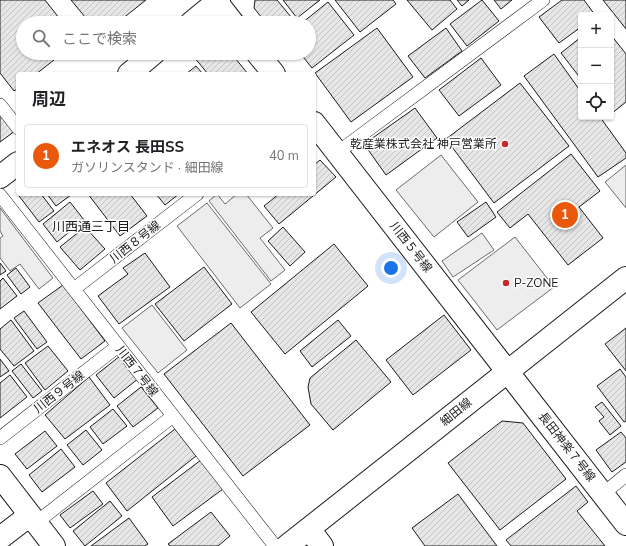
<!DOCTYPE html>
<html lang="ja">
<meta charset="utf-8">
<style>
body{margin:0;font-family:"Nunito Sans","Noto Sans JP",sans-serif;background:#f2f2f2;color:#202124}
.controls{position:absolute;right:12px;top:12px;display:grid;overflow:hidden;border-radius:4px;box-shadow:0 1px 3px #0004}
.controls button{width:36px;height:36px;display:grid;place-items:center;padding:0;border:0;border-bottom:1px solid #e0e0e0;background:#fff;color:#202124;font:20px sans-serif}
.you{position:absolute;left:391px;top:268px;width:14px;height:14px;margin:-10px;border:3px solid #fff;border-radius:50%;background:#1a73e8;box-shadow:0 0 0 6px #1a73e833}
.badge{display:grid;place-items:center;width:26px;height:26px;border-radius:50%;background:#ea580c;color:#fff;font-size:13px;font-weight:700}
.pin{position:absolute;translate:-50% -50%;border:2px solid #fff;box-shadow:0 1px 4px #0006}
.list{margin:0;padding:0;list-style:none}
h2{display:flex;justify-content:space-between;align-items:center;height:52px;margin:0;padding:0 16px;font-size:17px}
h2 small{font-size:13px;font-weight:400;color:#757577}
.list li{display:grid;grid-template-columns:26px 1fr auto;gap:12px;align-items:center;box-sizing:border-box;height:64px;margin:0 8px 8px;padding:0 8px;border:1px solid #e0e0e0;border-radius:4px}
.list b{display:block;font-size:15px;white-space:nowrap}
.list p{margin:0;font-size:13px;white-space:nowrap;color:#757577}
.list em{font-size:13px;font-style:normal;color:#757577}
.icon{flex:none;width:22px;height:22px;fill:none;stroke:currentColor;stroke-width:2;stroke-linecap:round;stroke-linejoin:round}
.map{position:relative;flex:none;width:626px;height:546px;overflow:hidden}
.search{position:absolute;background:#fff;box-shadow:0 1px 3px #0004;left:16px;top:16px;width:300px;height:44px;display:flex;align-items:center;gap:10px;box-sizing:border-box;padding:0 14px;border-radius:22px;color:#757577;font-size:15px}
.panel{position:absolute;background:#fff;box-shadow:0 1px 3px #0004;left:16px;top:72px;width:300px;height:124px;border-radius:4px}
.map>svg:first-child{display:block}
.built{fill:#ededed;stroke:#6a6a6a}
.building{fill:url(#building-hatch);stroke:#1a1a1a}
.lines{fill:none;stroke-linecap:round;stroke-linejoin:round}
.service-casing{stroke:#1a1a1a;stroke-width:14}
.minor-casing{stroke:#1a1a1a;stroke-width:24}
.tertiary-casing{stroke:#1a1a1a;stroke-width:24}
.service{stroke:#fff;stroke-width:13}
.minor{stroke:#fff;stroke-width:22}
.tertiary{stroke:#fff;stroke-width:22}
.poi-dot{fill:#c62828;stroke:#fff;stroke-width:1.5}
.labels{text-anchor:middle;stroke-width:3;stroke-linejoin:round;paint-order:stroke}
.poi-label{font-size:12px;fill:#1a1a1a;stroke:#fff;text-anchor:end}
.street-label{font-size:12px;fill:#1a1a1a;stroke:#fff}
.neighbourhood-label{font-size:13px;fill:#1a1a1a;stroke:#fff}
</style>
<div class="map">
<svg width="626" height="546" viewBox="0 0 626 546">
<defs>
<pattern id="building-hatch" width="6" height="6" patternUnits="userSpaceOnUse"><rect width="6" height="6" fill="#e6e6e6"/><path d="M-1 1l2-2M0 6l6-6M5 7l2-2" fill="none" stroke="#c5c5c5"/></pattern>
</defs>
<rect width="100%" height="100%" fill="#fff"/>
<!-- built -->
<path class="built" d="M441 155 478 202 434 237 396 190Z
M626 165V208L605 182Z
M217 194 225 204 237 194H246L273 228 260 238 285 270 271 281 209 201Z
M207 203 271 284 240 308 177 226Z
M0 208 53 278 39 289 20 264 10 271 0 258V238L3 236 0 231Z
M482 233 494 250 453 277 442 261Z
M515 237 554 287 497 330 458 280Z
M152 305 187 350 158 373 122 328Z"/>
<!-- building -->
<path class="building" d="M0 0H45L63 23H23V53H63L36 74H18V88L14 91 0 73Z
M71 0H146L117 23H90Z
M255 0H277L296 23H266L254 8Z
M283 0H320L297 18Z
M335 0H393L396 4 360 32Z
M407 0H450L457 9 432 30Z
M457 0H469L462 6Z
M482 0 499 21 467 46 450 24Z
M494 0H512L501 9Z
M562 0H584L595 15H581V27L559 43 539 17Z
M603 0H626V29Z
M328 2 354 35 312 68 300 53H309V23H302Z
M377 28 413 77 351 122 315 73Z
M446 28 462 51 425 78 408 56Z
M611 35 626 54V102L611 114Z
M581 37V79L561 53Z
M198 53H231L248 74H208L194 57Z
M554 54 581 92V117H600L626 153V158L598 177 524 76Z
M481 58 501 85 459 116 439 90Z
M196 66 203 74H186Z
M520 83 569 146 494 203 446 139Z
M415 108 437 138 386 175 364 144Z
M0 112 15 131 0 142Z
M571 154 600 191 579 207 603 238 568 265 528 214 510 228 497 212Z
M320 160 336 177 279 224 264 206 279 194H314V165Z
M18 190V194H41L54 211 39 222 16 192Z
M47 194H70L71 195 56 206Z
M88 194H130L147 216 120 236Z
M156 194H179L165 205Z
M70 202 84 220 57 242 43 224Z
M486 202 496 217 468 237 457 222Z
M85 227 105 249 80 270 60 247Z
M283 227 305 252 290 266 268 241Z
M334 244 368 286 285 354 251 312Z
M145 253 170 287 119 324 98 296 128 274 123 268Z
M0 263 6 271 0 275Z
M204 267 232 304 184 341 155 304Z
M16 268 30 287 21 294 7 275Z
M3 278 17 296 0 309V281Z
M63 285 105 341 81 359 38 303Z
M24 311 47 342 37 349 14 318Z
M444 315 471 350 413 395 386 360Z
M11 320 34 351 14 366 0 349V329Z
M338 320 351 336 312 367 300 351Z
M231 323 310 425 243 476 164 374Z
M626 328V371L605 344Z
M356 340 391 382 333 430 311 404 308 387 310 378Z
M48 346 68 371 45 390 25 363Z
M120 356 139 378 114 398 96 375Z
M0 359 9 371 0 377Z
M21 364 42 391 33 398 12 371Z
M620 369 626 377V421L624 422 597 386Z
M10 375 27 397 0 418V383Z
M89 377 110 405 65 439 45 415Z
M141 387 158 408 133 427 117 406Z
M602 402 621 426 610 435 599 421 604 417 595 407Z
M113 409 127 426 103 444 90 427Z
M502 421 523 423 566 479 500 530 448 463Z
M175 429 196 456 127 511 106 483Z
M86 430 102 450 83 465 67 445Z
M45 431 57 446 27 469 15 454Z
M621 432 626 438V462L612 472 596 450Z
M61 449 75 467 42 492 29 475Z
M201 460 223 489 173 526 152 497Z
M576 486 588 502 577 511 605 546H511L506 540Z
M93 491 103 504 70 528 60 515Z
M458 494 497 546H425L412 528Z
M110 501 122 516 85 546 73 531Z
M211 512 230 536 218 546H170L168 544Z
M129 518 148 544 145 546H91Z"/>
<g class="lines">
<defs>
<path id="service" d="M0 105 18 128
M337 153 543 0
M0 195 275 546
M74 289 197 194
M0 438 118 346
M603 494 626 475
M37 522 173 416"/>
<path id="minor" d="M215 0 233 23
M191 23 219 0
M257 53 274 74
M129 74 154 53
M314 123 626 524
M0 177 18 163
M0 476 54 546
M309 529 322 546
M0 538 30 515"/>
<path id="tertiary" d="M287 546 626 278"/>
</defs>
<!-- service casing -->
<use href="#service" class="service-casing"/>
<!-- minor casing -->
<use href="#minor" class="minor-casing"/>
<!-- tertiary casing -->
<use href="#tertiary" class="tertiary-casing"/>
<!-- service -->
<use href="#service" class="service"/>
<!-- minor -->
<use href="#minor" class="minor"/>
<!-- tertiary -->
<use href="#tertiary" class="tertiary"/>
</g>
<!-- markers -->
<g class="poi-dot">
<circle cx="505" cy="144" r="4"/>
<circle cx="506" cy="283" r="4"/>
</g>
<g class="labels">
<!-- poi labels -->
<g class="poi-label">
<text x="497" y="148">乾産業株式会社 神戸営業所</text>
<text x="514" y="287" text-anchor="start">P-ZONE</text>
</g>
<!-- street labels -->
<g class="street-label">
<text transform="translate(135 242) rotate(-38)" y="4">川西８号線</text>
<text transform="translate(411 247) rotate(52)" y="4">川西５号線</text>
<text transform="translate(137 371) rotate(52)" y="4">川西７号線</text>
<text transform="translate(59 392) rotate(-38)" y="4">川西９号線</text>
<text transform="translate(456 412) rotate(-39)" y="4">細田線</text>
<text transform="translate(567 447) rotate(52)" y="4">長田神楽７号線</text>
</g>
<!-- neighbourhood labels -->
<g class="neighbourhood-label">
<text x="91" y="231">川西通三丁目</text>
</g>
</g>
</svg>
<div class="controls">
<button>+</button>
<button>−</button>
<button><svg class="icon" aria-label="locate" viewBox="0 0 24 24"><circle cx="12" cy="12" r="6"/><path d="M12 2v4M12 18v4M2 12h4M18 12h4"/></svg></button>
</div>
<div class="you"></div>
<div class="pin badge" style="left:565px;top:215px">1</div>
<div class="search"><svg class="icon" aria-label="search" viewBox="0 0 24 24"><circle cx="10" cy="10" r="6"/><path d="M15 15l6 6"/></svg>ここで検索</div>
<section class="panel">
<h2>周辺<small></small></h2>
<ul class="list">
<li><span class="badge">1</span><div><b>エネオス 長田SS</b><p>ガソリンスタンド · 細田線</p></div><em>40 m</em></li>
</ul>
</section>
</div>
